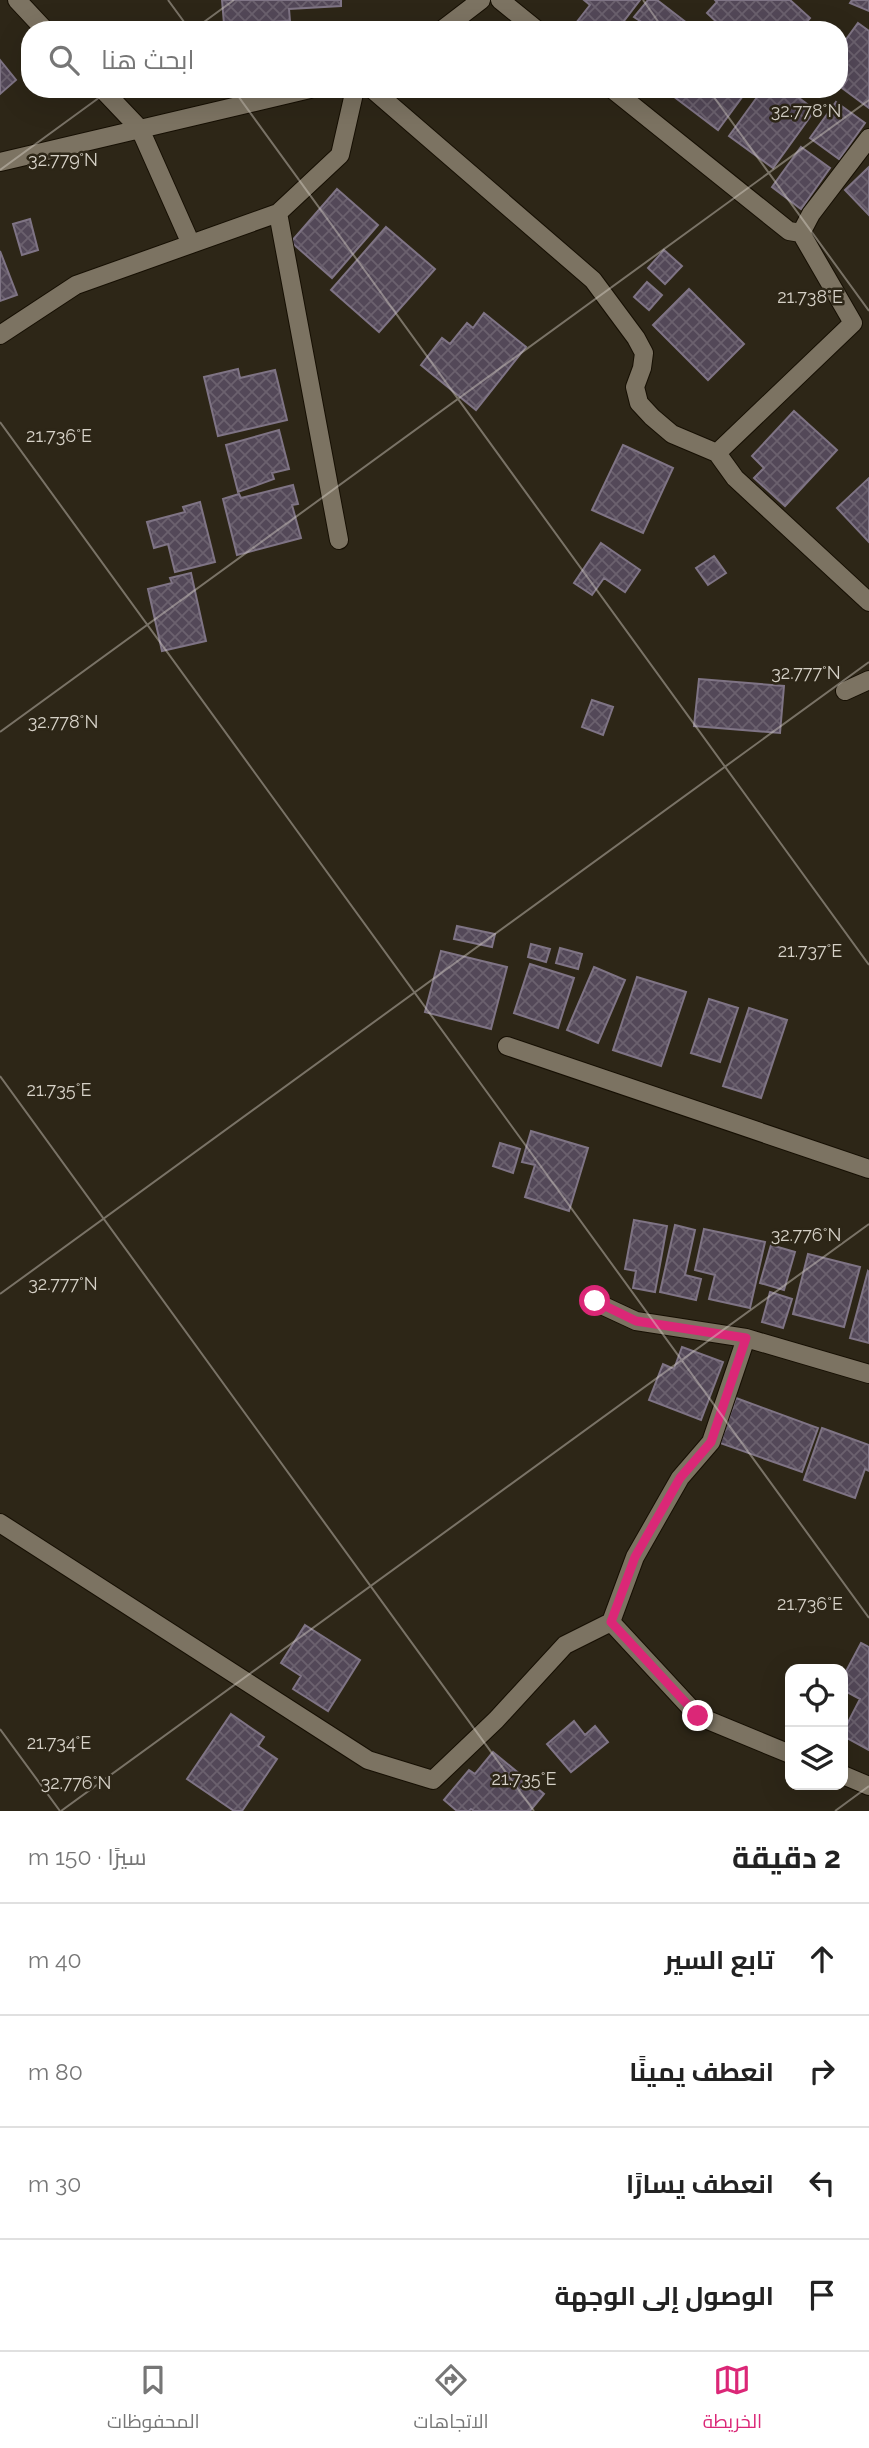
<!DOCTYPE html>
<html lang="ar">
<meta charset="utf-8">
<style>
body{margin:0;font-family:Raleway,Cairo,sans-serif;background:#f2f2f2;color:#222;direction:rtl}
.controls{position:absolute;right:21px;bottom:21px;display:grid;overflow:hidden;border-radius:14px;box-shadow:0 7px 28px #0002}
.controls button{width:63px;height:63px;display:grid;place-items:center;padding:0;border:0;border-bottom:2px solid #e0e0e0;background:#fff;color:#222;font:35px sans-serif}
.stop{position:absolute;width:21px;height:21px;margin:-16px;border:5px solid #db2777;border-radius:50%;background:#fff}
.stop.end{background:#db2777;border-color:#fff;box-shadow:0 2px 7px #0008}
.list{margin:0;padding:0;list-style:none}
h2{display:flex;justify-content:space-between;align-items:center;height:91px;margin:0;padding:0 28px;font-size:30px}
h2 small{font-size:23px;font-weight:400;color:#767676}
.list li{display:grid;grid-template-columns:46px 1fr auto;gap:21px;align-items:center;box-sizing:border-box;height:112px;padding:0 28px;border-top:2px solid #e0e0e0}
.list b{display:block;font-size:26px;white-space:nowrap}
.list em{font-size:23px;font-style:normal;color:#767676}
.icon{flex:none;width:38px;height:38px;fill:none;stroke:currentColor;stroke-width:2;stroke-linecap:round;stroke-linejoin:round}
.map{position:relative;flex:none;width:869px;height:1811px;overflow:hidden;direction:ltr}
.search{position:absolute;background:#fff;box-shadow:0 7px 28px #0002;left:21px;right:21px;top:21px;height:77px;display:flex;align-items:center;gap:18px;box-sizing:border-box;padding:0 24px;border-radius:28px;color:#767676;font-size:26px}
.sheet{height:539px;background:#fff}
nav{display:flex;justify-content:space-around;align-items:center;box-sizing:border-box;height:98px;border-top:2px solid #e0e0e0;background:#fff;font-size:19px;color:#767676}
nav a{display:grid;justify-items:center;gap:4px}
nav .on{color:#db2777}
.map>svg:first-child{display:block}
.building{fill:url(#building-cross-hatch);stroke:#7f7485;stroke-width:2}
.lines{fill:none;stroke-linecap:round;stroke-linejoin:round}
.minor-casing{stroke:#160f03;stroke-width:20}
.minor{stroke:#7c7362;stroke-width:18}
.route{stroke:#db2777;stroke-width:9}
.ticks{fill:none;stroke:#d6d1c7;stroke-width:2;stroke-opacity:0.45}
.ticks-label{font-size:18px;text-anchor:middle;fill:#d6d1c7;stroke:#2d2617;stroke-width:5;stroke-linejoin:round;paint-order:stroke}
</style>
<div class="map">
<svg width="869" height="1811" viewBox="0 0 869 1811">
<defs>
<pattern id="building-cross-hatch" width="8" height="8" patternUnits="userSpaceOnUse" patternTransform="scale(1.75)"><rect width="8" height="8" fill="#534858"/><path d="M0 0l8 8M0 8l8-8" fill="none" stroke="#6b616e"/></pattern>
</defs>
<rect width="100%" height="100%" fill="#2d2617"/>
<!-- building -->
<path class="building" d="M222 0H341V6L289 9 290 21 224 24Z
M584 0H640L617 30H585L576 23 590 5Z
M648 0H657L696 30H633L640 21 634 17Z
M715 0H790L810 18 800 30H725L707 13 717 2Z
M852 0H869V11L850 3Z
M858 23 869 31V108L842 88 847 80 839 74V49Z
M0 60 16 80 0 94Z
M677 89H748L718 130 673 96Z
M763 89H787L815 110 773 168 729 136Z
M836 102 865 123 839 159 810 138Z
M801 147 830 168 801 209 772 187Z
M869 167V215L845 190Z
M337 189 378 225 332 278 291 242Z
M30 219 38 250 22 255 13 224Z
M386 227 435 269 379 332 331 290Z
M664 250 682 266 665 284 648 268Z
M0 251 17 295 0 301Z
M647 282 662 295 649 310 634 297Z
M689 289 744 344 708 380 653 325Z
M484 313 526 347 476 410 421 365 442 338 450 344 467 323 473 328Z
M238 369 240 378 275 370 287 420 218 436 204 377Z
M794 411 837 450 785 506 754 478 764 468 752 456Z
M279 430 289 469 272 473 274 479 238 492 226 445Z
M623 445 673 468 643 533 592 510Z
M869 478V542L837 508Z
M293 485 298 504 292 505 301 538 237 555 223 499 239 494 241 498Z
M200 502 215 562 175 572 168 544 154 548 147 522 185 512 183 507Z
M601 543 640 570 625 592 604 578 592 595 574 583Z
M714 556 726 573 708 585 696 568Z
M191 573 206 641 162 651 148 589 172 583 170 578Z
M699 679 784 686 780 733 694 726Z
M592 700 613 707 603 735 582 727Z
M457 926 495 934 492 947 454 939Z
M531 944 550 949 546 962 528 957Z
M560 948 582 954 578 969 556 963Z
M441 951 507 967 491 1029 425 1012Z
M530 964 574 978 558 1028 514 1013Z
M594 967 625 980 598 1043 567 1030Z
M637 977 686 992 661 1066 613 1050Z
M709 999 738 1008 720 1062 691 1053Z
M749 1008 787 1020 761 1098 723 1086Z
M531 1131 588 1148 569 1211 525 1197 535 1165 522 1162Z
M500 1143 520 1149 513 1173 493 1166Z
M634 1220 667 1226 655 1292 633 1288 636 1271 625 1269Z
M675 1225 695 1230 685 1275 701 1279 696 1300 660 1292Z
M704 1229 765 1242 750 1308 709 1299 715 1275 695 1270Z
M771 1245 795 1252 784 1290 760 1283Z
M808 1254 860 1267 844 1327 793 1314Z
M868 1271 869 1272V1343L850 1338Z
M770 1292 792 1299 783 1328 762 1322Z
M682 1347 723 1362 701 1420 649 1400 663 1364 674 1369Z
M736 1398 818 1428 802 1472 720 1443Z
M822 1428 869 1445V1471L865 1469 855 1498 804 1480Z
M305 1625 360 1660 328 1711 293 1689 301 1676 281 1663Z
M861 1643 869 1647V1750L843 1736V1732L860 1699 843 1690V1677Z
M231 1714 264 1737 258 1746 277 1759 242 1811H234L187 1779Z
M574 1721 585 1735 595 1726 608 1742 571 1772 547 1744Z
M493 1752 544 1794 530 1811H474L471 1809 469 1811H457L444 1800 469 1770 475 1774Z"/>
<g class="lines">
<defs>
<path id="minor" d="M17 0 45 30
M500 0 537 30
M442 30 481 0
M102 89 140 129 191 244
M372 89 593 280 636 338 644 353 642 368 635 387 639 403 652 417 672 434 717 453 735 478 869 602
M612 89 789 231 801 233 811 214 869 138
M0 162 310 89
M0 335 76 285 278 213
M717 453 853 323 801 233
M339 540 278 213 340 155 355 89
M845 691 869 680
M507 1046 869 1169
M595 1302 636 1321 746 1338 869 1374
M0 1523 368 1760 433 1780 496 1720 565 1645 611 1622 635 1557 680 1478 711 1442 746 1338
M611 1622 698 1716 790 1754
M843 1775 869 1786"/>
</defs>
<!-- minor casing -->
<use href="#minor" class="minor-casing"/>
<!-- minor -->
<use href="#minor" class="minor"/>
</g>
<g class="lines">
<!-- route -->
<path class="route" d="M595 1301 636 1321 746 1338 711 1442 680 1478 635 1557 611 1622 698 1716"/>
</g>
<!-- ticks -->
<path class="ticks" d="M168 0 190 30M643 0 664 30M193 30 234 0M233 89 869 965M708 89 869 311M0 170 111 89M0 422 869 1618M0 732 869 100M0 1076 534 1811M0 1294 869 662M0 1729 60 1811M61 1811 869 1224M835 1811 869 1786"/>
<g class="ticks-label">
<text x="806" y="117">32.778°N</text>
<text x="63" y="166">32.779°N</text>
<text x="810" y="303">21.738°E</text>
<text x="59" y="442">21.736°E</text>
<text x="806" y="679">32.777°N</text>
<text x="63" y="728">32.778°N</text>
<text x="810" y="957">21.737°E</text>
<text x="59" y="1096">21.735°E</text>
<text x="806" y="1241">32.776°N</text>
<text x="63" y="1290">32.777°N</text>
<text x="810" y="1610">21.736°E</text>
<text x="59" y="1749">21.734°E</text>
<text x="524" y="1785">21.735°E</text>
<text x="76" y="1789">32.776°N</text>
</g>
</svg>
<div class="controls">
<button><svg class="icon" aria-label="locate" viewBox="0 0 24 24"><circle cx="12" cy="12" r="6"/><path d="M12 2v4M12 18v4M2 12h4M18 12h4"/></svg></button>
<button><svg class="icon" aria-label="layers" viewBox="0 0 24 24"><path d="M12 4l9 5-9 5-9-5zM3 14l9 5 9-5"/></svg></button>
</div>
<div class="stop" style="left:595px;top:1301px"></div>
<div class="stop end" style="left:698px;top:1716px"></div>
<div class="search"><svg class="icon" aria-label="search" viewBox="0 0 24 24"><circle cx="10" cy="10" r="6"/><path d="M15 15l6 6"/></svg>ابحث هنا</div>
</div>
<section class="sheet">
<h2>2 دقيقة<small>سيرًا · 150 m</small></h2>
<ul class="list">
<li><svg class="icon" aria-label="ahead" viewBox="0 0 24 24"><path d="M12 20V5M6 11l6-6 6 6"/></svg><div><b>تابع السير</b></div><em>40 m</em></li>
<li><svg class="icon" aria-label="right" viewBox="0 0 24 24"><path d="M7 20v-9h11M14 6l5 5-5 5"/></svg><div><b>انعطف يمينًا</b></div><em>80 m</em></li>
<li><svg class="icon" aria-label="left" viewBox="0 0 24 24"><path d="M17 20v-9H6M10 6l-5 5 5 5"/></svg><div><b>انعطف يسارًا</b></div><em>30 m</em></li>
<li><svg class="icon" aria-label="arrive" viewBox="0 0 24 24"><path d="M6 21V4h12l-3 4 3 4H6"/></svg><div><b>الوصول إلى الوجهة</b></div></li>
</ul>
</section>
<nav>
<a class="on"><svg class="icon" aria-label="map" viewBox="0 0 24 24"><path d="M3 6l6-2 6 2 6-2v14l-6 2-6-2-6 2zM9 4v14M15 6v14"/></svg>الخريطة</a>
<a><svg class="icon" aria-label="directions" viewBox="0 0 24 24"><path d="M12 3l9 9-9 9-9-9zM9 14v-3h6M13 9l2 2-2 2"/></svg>الاتجاهات</a>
<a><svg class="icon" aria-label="saved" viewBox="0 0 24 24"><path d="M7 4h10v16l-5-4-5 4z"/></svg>المحفوظات</a>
</nav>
